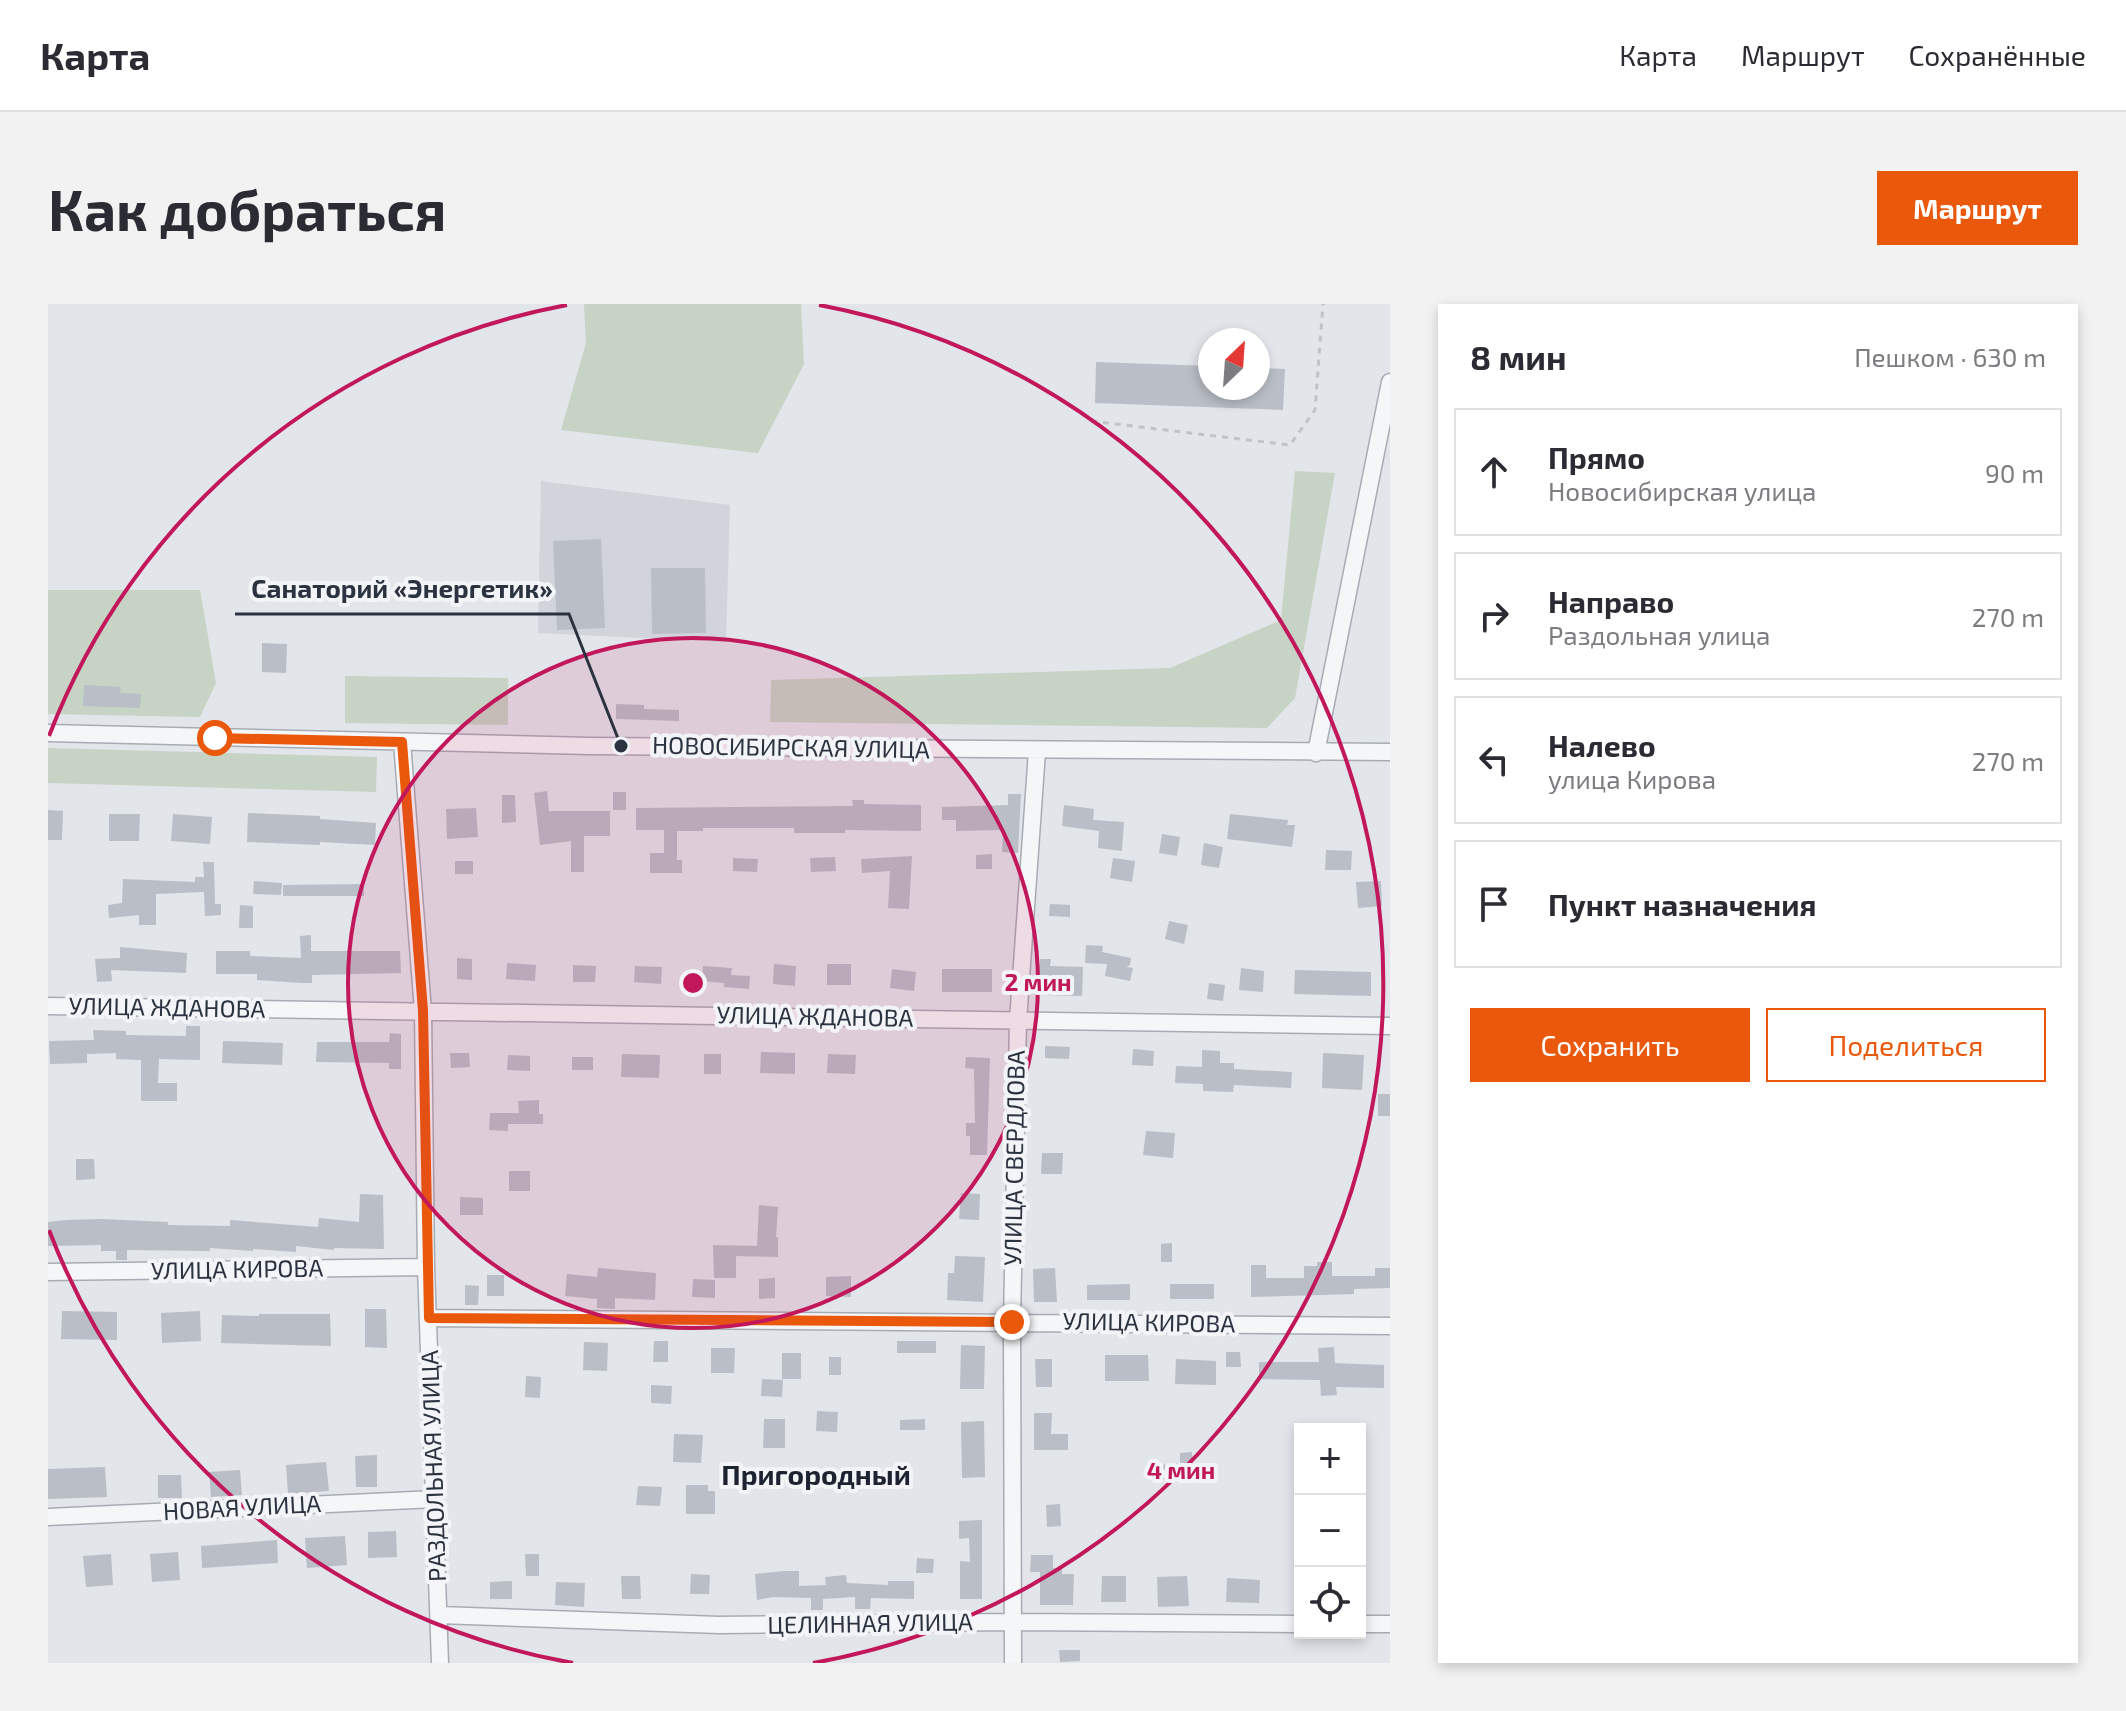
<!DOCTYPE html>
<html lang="ru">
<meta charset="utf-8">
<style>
body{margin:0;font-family:"Exo 2",sans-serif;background:#f2f2f3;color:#2b2b33}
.controls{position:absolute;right:24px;bottom:24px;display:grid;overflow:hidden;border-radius:0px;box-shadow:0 4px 12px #0003}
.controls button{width:72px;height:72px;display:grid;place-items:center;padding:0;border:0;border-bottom:2px solid #e1e1e2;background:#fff;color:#2b2b33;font:40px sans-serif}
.compass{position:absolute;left:1150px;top:24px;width:72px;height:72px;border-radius:50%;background:#fff;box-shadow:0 4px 12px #0003;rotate:25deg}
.stop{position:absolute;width:24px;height:24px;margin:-18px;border:6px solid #ea580c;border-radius:50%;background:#fff}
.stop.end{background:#ea580c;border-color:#fff;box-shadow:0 2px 8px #0008}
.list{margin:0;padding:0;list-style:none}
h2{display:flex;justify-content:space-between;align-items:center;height:104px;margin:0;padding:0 32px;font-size:34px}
h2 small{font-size:26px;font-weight:400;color:#7c7c81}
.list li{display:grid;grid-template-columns:52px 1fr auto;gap:24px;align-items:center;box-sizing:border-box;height:128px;margin:0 16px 16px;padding:0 16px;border:2px solid #e1e1e2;border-radius:0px}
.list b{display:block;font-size:30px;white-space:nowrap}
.list p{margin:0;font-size:26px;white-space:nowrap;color:#7c7c81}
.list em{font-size:26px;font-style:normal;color:#7c7c81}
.actions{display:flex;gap:16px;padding:24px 32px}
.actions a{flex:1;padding:18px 0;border:2px solid #ea580c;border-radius:0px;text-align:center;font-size:28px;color:#ea580c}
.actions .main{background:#ea580c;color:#fff}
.icon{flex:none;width:44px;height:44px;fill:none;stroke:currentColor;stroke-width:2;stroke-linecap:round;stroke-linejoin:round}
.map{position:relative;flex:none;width:1342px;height:1359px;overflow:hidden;border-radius:0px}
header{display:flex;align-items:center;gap:48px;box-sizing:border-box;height:112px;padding:0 40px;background:#fff;border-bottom:2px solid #e1e1e2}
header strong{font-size:38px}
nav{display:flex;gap:44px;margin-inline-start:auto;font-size:28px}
.intro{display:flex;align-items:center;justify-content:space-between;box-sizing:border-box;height:192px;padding:0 48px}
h1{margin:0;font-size:56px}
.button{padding:20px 36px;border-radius:0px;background:#ea580c;color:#fff;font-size:28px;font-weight:700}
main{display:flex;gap:48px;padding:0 48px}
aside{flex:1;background:#fff;border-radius:0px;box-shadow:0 4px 12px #0003}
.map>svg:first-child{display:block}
.built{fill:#d1d4db}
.green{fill:#c7d3c4}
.building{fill:#babec6}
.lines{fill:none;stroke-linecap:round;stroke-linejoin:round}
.minor-casing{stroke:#a7acb4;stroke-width:19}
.path{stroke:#c0c3c8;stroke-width:3;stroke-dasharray:6 6;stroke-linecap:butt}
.minor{stroke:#f5f6f8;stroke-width:16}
.route{stroke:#ea580c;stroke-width:10}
.ring{fill:none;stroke:#c2185b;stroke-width:4}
.labels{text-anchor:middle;stroke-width:8;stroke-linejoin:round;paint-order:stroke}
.street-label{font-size:24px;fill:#2b3240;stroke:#f2f4f7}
.quarter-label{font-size:28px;font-weight:bold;fill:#1d2331;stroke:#f2f4f7}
.centre{fill:#c2185b;stroke:#f2f4f7;stroke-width:4}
.ring-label{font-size:24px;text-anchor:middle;font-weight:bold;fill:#c2185b;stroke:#f2f4f7;stroke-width:8;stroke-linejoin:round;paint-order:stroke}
.leader{fill:none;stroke:#2b3240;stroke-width:3}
.callout-dot{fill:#2b3240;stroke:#f2f4f7;stroke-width:3}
.callout-label{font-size:26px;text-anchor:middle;font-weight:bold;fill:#2b3240;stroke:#f2f4f7;stroke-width:8;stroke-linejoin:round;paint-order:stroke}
</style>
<header>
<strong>Карта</strong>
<nav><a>Карта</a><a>Маршрут</a><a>Сохранённые</a></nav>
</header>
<div class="intro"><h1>Как добраться</h1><a class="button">Маршрут</a></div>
<main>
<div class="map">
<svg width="1342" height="1359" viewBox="0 0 1342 1359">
<rect width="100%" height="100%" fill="#e2e5ea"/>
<!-- built -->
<path class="built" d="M493 177 682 201 678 338 490 329Z"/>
<!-- green -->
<path class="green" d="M536 0H753L756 60 710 149 513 126 538 39Z
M1247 167 1287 169 1247 394 1219 424 722 418 723 376 1122 364 1233 316Z
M0 286H152L168 379 152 413 0 410Z
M297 372 460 374V421L297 419Z
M0 444 329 453 328 488 0 479Z"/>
<!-- building -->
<path class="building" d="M1048 58 1162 62V84H1210V64L1237 65 1235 106 1047 99Z
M553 235 557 324 509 326 505 237Z
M603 264H657L658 329 604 330Z
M214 339 239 340 238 369 214 368Z
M36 381 73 383 72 389 93 390 92 404 35 402Z
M568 400 596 401V405L631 406V417L568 415Z
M499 487 501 507H562V532H536V568H523V537L492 541 486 489Z
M565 488H578V506H565Z
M960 490H973L970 549 954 548 955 526 908 527V516H894V503L960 501Z
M454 491H467L468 518 454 519Z
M804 496H816V500L873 501V527L797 526V529H746V524H655V527H629V556H634V569H602V549H616V526H588V504L805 502Z
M1016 501 1046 505 1045 516 1076 518 1074 547 1050 544 1051 527 1014 522Z
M428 504 430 533 399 535 398 505Z
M0 506 15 507 14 536H0Z
M200 509 272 512V515L328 519 327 541 272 538V541L199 538Z
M61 510H92L91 537H61Z
M125 510 164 513 162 540 123 537Z
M1182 510 1240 516 1239 521H1247L1244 543 1179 535Z
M1114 530 1132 533 1129 552 1111 549Z
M1156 539 1175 543 1171 564 1153 561Z
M1278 546 1304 547 1303 566H1277Z
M944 550V565H928V551Z
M864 552 861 605 840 604 842 567 814 569 813 555Z
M787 553 788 567 763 568 762 554Z
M685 554 710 555 709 568 685 567Z
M1065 554 1087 557 1084 578 1062 574Z
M407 557H425V570H407Z
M155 558H166L167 600H173V611L157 612 156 588 108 590V621H91V611L61 614 60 601 74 599 75 575 147 578V573H156Z
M206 577 234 579 233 591 205 590Z
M1333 577 1334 602 1310 604 1308 578Z
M316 580V592H235V581Z
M1002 600 1022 601V613L1001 612Z
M192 601 205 602V624H191Z
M1121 617 1140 621 1136 640 1117 635Z
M263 631V647H352L353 669 264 671V679H254L209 676V670H168V647H202V652L253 654 252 632Z
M1038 641 1055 642 1054 648 1083 654 1082 661 1078 663 1085 664 1082 677 1057 672 1059 660 1037 659Z
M72 643 139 649 138 669 63 666 64 677 49 678 47 655 72 654Z
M409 654 424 655V676L409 675Z
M992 655H1003L1002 662 1035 663 1034 692 990 691Z
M459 659 488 661 487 677 458 675Z
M726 660 748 662 747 682 725 680Z
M779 660H803V681H779Z
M525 661 548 662 547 678H525Z
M587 662 614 663 613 680 586 678Z
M655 662 684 664 683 671 702 672 701 685 676 683V679L654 677Z
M1193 664 1216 667 1215 688 1191 686Z
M844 665 868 668 866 687 842 684Z
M894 665H944V688H894Z
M1247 666 1323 668V692L1246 690Z
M1161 679 1177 681 1175 697 1159 695Z
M138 722H152V756L111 755 110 779H129V797H93V756L68 755V749L39 750V759L2 760 1 737 46 736 45 726 78 727V731L138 732Z
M342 729 353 730V765H341V759L268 758 269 738H341Z
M175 737 235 739 234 761 174 759Z
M997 742 1022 743 1021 755 997 754Z
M1085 745 1106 747 1105 762 1084 761Z
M1154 746 1172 747V759H1186V765L1244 768 1243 784 1186 781 1185 788 1155 787V780L1127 779 1128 762 1154 763Z
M713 748 747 749V770L712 769Z
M402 749H421L422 763 403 764Z
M1275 749 1316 751 1314 786 1274 784Z
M574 750 612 751 611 774 573 773Z
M656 750H673V770H656Z
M780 750 808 751 807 770 779 769Z
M460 751 482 752V767L459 766Z
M524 753H545V766H524Z
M918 753 942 754 939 851H922V832H918V819H927L926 765 917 764Z
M1330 790H1342V812H1330Z
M491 796V810H495V820H460V827L441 826 442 809H471L470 797Z
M1098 827 1127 829 1125 854 1095 851Z
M994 849H1015L1014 870H993Z
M28 855H46L47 875 28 876Z
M461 867H482V887H461Z
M913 889 932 890 931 916 911 915Z
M312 890 335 891 336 945 286 944V946L248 942V948L205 945V947L162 944V947L79 946V956H68V947H53V941L0 942V918L18 916 53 915 120 918V921L182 922V916L270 923 271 914 311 918Z
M412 893 435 894V911H412Z
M711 901 730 903 728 933H730V953L688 952V974H666L665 941 709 942Z
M1124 939V958H1113V940Z
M907 952 937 953 935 998 899 996 900 969H906Z
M1269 958H1284V972H1327V964H1342V984L1306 985V990L1203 993V961H1218V974H1256V962H1269Z
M550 964 608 969 607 996 567 994V1005L549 1004V995L517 992 519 970 549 973Z
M1007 964 1009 998H986L985 965Z
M439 971H456V992H439Z
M803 972V993L778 992V973Z
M727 974V994L711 995V975Z
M645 975 667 976V994L644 993Z
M1082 980V996H1039V981Z
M1122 980H1166V995H1122Z
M417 981 431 982 430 1001H417Z
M317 1005H338L339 1044 317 1043Z
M14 1007 69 1008V1036L13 1035Z
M152 1007 153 1037 114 1039 113 1009Z
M211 1010H282L283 1042 173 1039 174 1011 211 1012Z
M606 1037H620V1058H605Z
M849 1037H888V1049H849Z
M536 1038 560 1039 559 1067 535 1066Z
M913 1041 937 1042 936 1085H912Z
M1286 1043 1287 1059 1336 1061V1084L1288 1083 1289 1091 1273 1092 1272 1076 1211 1075V1058H1271L1270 1044Z
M663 1044H687L686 1069H663Z
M1178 1048H1192L1193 1063H1178Z
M734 1049H753V1075H734Z
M1057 1051H1100L1101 1077H1057Z
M781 1053H793V1071H781Z
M987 1055H1004V1083H988Z
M1128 1055 1168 1057V1081L1127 1080Z
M478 1072 493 1073 492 1094 477 1093Z
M714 1075 735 1076 734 1093 713 1092Z
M603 1081 624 1082 623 1100 603 1099Z
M769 1107 790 1108 789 1128 768 1127Z
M986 1109H1004L1003 1130H1020V1146H986Z
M716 1115H737V1144H715Z
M877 1115V1126H852V1116Z
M936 1117 937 1173 914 1174 913 1118Z
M626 1130 655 1131 653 1159 625 1158Z
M1144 1148 1146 1174 1105 1176 1104 1162 1132 1159V1149Z
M329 1151V1183H308L307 1152Z
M278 1158 281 1187 240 1190 238 1161Z
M57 1163 59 1193 0 1195V1165Z
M192 1166 194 1191 163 1193 161 1168Z
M110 1171H133L134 1194H110Z
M638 1181H660V1187H667V1210H638Z
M590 1182 614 1183 612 1202 588 1201Z
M1012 1200 1013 1222 999 1223 998 1201Z
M934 1216V1295H912V1257L922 1258 921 1234 911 1235V1217Z
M348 1227 349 1253 320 1254V1228Z
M297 1232 299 1261 259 1264 257 1234Z
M229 1236 230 1259 154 1264 153 1242Z
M130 1248 132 1276 104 1278 102 1250Z
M63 1250 65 1281 38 1283 35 1252Z
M477 1250H491V1272H478Z
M983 1251H1005V1264H1014V1270H1026L1025 1301H992V1268H982Z
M869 1254 886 1255 885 1269H868Z
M736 1267H751V1282L778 1281 777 1273 798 1271 799 1279 840 1281V1277H866V1295L823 1294 822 1305H807V1293L775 1295V1306H763V1294L725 1293 709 1296 707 1270Z
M643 1270 662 1271 661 1290H642Z
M573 1272H592L593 1295H574Z
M1054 1272H1078V1298H1053Z
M1139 1272 1141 1302 1110 1303 1109 1273Z
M1179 1274 1212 1276 1211 1299 1178 1298Z
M464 1277V1295H442V1278Z
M508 1278 537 1279 536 1303 507 1301Z
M1011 1346H1032V1357L1012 1358Z"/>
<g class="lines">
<defs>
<path id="minor" d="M0 429 541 442 1342 448
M354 438 375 707 378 963 392 1359
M1268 449 1342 78
M0 702 1342 722
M0 968 378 963
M381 1014 1342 1022
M0 1213 387 1195
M392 1311 671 1321 964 1318 1252 1320
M1312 1320H1342
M965 1359 964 1018 970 717 989 447"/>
</defs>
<!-- minor casing -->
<use href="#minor" class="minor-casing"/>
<!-- path -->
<path class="path" d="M1043 117 1242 141 1267 106 1275 0"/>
<!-- minor -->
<use href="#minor" class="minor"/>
</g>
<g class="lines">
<!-- route -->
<path class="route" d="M167 434 354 438 375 707 381 1014 964 1018"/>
</g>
<!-- distance rings -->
<circle cx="645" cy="679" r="345" fill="#c2185b" fill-opacity=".12"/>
<g class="ring">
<circle cx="645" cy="679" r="345"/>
<path d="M525 1359A690 690 0 0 1 1 926M1 432A690 690 0 0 1 519 1M771 1A690 690 0 0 1 765 1359"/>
</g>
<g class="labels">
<!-- street labels -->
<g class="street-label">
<text transform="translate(743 444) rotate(1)" y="8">НОВОСИБИРСКАЯ УЛИЦА</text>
<text transform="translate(119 704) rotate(1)" y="8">УЛИЦА ЖДАНОВА</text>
<text transform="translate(767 713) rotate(1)" y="8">УЛИЦА ЖДАНОВА</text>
<text transform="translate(967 854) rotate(-89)" y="8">УЛИЦА СВЕРДЛОВА</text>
<text transform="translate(189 966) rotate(-1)" y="8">УЛИЦА КИРОВА</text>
<text transform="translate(1101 1019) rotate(1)" y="8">УЛИЦА КИРОВА</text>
<text transform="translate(386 1162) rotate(-92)" y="8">РАЗДОЛЬНАЯ УЛИЦА</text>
<text transform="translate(194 1204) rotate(-3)" y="8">НОВАЯ УЛИЦА</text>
<text transform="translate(822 1320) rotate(-1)" y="8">ЦЕЛИННАЯ УЛИЦА</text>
</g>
<!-- quarter labels -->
<g class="quarter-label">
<text x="768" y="1181">Пригородный</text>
</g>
</g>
<circle cx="645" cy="679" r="12" class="centre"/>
<g class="ring-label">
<text x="990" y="687">2 мин</text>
<text x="1133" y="1175">4 мин</text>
</g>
<!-- callouts -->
<path class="leader" d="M573 442L521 310H187"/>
<circle class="callout-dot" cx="573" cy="442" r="8"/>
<g class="callout-label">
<text x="354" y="294">Санаторий «Энергетик»</text>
</g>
</svg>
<div class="controls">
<button>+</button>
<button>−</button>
<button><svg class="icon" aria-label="locate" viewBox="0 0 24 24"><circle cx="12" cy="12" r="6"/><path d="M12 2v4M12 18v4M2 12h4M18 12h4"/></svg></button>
</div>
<svg class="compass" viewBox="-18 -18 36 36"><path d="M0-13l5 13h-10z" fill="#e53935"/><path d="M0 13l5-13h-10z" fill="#7c7c81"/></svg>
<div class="stop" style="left:167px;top:434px"></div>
<div class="stop end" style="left:964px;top:1018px"></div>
</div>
<aside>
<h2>8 мин<small>Пешком · 630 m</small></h2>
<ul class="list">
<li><svg class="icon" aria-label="ahead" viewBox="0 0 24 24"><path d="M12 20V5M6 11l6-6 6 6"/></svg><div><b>Прямо</b><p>Новосибирская улица</p></div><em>90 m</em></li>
<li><svg class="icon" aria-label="right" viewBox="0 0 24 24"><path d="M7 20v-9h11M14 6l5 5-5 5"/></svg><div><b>Направо</b><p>Раздольная улица</p></div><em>270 m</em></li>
<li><svg class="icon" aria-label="left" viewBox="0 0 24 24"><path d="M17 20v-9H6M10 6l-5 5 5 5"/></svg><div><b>Налево</b><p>улица Кирова</p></div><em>270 m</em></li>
<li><svg class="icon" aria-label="arrive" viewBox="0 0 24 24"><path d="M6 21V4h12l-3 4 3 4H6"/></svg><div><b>Пункт назначения</b></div></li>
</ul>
<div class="actions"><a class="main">Сохранить</a><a>Поделиться</a></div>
</aside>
</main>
